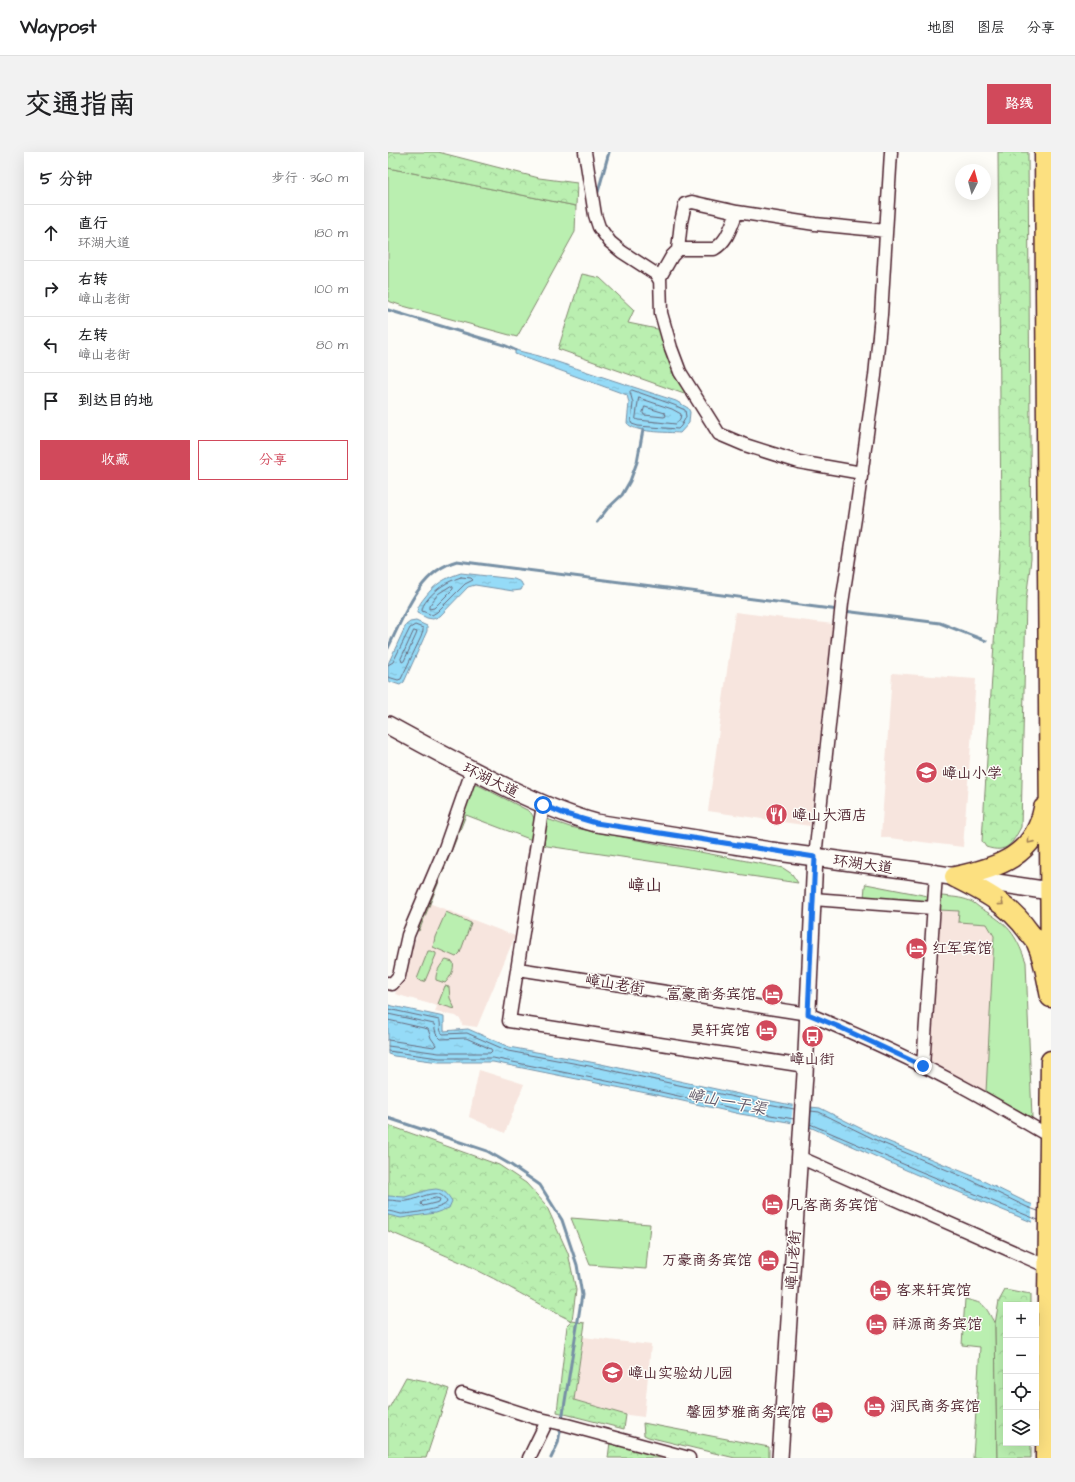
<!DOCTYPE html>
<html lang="zh">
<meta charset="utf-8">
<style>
body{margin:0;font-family:"Architects Daughter","LXGW WenKai TC",sans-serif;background:#f2f2f2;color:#202124}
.controls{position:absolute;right:12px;bottom:12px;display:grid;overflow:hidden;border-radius:0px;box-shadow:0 4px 16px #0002}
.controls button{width:36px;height:36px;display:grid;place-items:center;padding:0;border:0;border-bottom:1px solid #e0e0e0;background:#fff;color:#202124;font:20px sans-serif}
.compass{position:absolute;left:567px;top:12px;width:36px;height:36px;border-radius:50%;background:#fff;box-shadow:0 4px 16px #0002;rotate:6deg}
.stop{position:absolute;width:12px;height:12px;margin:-9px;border:3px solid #1a73e8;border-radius:50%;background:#fff}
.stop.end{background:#1a73e8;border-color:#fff;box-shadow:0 1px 4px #0008}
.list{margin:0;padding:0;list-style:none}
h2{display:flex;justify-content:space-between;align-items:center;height:52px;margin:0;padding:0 16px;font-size:17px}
h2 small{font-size:13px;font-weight:400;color:#757577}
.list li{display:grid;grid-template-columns:26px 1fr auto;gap:12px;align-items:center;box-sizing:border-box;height:56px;padding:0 16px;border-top:1px solid #e0e0e0}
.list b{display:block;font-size:15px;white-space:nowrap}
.list p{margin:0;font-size:13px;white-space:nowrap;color:#757577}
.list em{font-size:13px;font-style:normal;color:#757577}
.actions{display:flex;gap:8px;padding:12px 16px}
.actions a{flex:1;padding:9px 0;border:1px solid #d1495b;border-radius:0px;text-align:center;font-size:14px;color:#d1495b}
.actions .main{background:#d1495b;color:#fff}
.icon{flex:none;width:22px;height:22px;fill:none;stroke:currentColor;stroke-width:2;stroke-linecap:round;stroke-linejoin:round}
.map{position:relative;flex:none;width:663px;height:1306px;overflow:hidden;border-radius:0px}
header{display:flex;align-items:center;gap:24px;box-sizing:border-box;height:56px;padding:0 20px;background:#fff;border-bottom:1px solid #e0e0e0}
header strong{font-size:19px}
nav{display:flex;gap:22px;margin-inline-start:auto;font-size:14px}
.intro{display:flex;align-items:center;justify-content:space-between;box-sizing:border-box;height:96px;padding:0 24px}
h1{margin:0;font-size:28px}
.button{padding:10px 18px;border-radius:0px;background:#d1495b;color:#fff;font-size:14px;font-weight:700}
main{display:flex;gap:24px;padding:0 24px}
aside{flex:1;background:#fff;border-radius:0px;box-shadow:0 4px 16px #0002}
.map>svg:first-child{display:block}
.built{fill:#f7e5de}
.green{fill:#baefb0;stroke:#82876e}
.forest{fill:url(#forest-crowns);stroke:#82876e}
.water{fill:url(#water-ripples);stroke:#7790a5}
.pier{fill:#fdfcf7}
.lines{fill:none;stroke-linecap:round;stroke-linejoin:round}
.shore{stroke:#686a7d;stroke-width:1}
.stream{stroke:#7790a5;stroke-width:3}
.minor-casing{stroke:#4a1f2b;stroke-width:15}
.tertiary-casing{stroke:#4a1f2b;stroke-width:18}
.secondary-casing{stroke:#4a1f2b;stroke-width:20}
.trunk-casing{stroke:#4a1f2b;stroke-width:23}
.minor{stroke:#fdfcf7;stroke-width:12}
.tertiary{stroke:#fdfcf7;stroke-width:15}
.secondary{stroke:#fdfcf7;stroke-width:17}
.trunk{stroke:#fce080;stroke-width:20}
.oneway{stroke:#a38056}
.route{stroke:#1a73e8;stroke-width:5}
.labels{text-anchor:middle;stroke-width:3;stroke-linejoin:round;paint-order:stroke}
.poi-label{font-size:15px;fill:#4a1f2b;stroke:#fdfcf7;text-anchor:start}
.street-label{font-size:15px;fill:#4a1f2b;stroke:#fdfcf7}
.water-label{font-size:16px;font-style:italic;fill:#605768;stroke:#fdfcf7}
.quarter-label{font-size:17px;fill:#4a1f2b;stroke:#fdfcf7}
</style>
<header>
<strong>Waypost</strong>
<nav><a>地图</a><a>图层</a><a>分享</a></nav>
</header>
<div class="intro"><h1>交通指南</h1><a class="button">路线</a></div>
<main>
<aside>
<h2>5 分钟<small>步行 · 360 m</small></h2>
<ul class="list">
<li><svg class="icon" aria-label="ahead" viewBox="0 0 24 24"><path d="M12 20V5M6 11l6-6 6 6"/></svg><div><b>直行</b><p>环湖大道</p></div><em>180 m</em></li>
<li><svg class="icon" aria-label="right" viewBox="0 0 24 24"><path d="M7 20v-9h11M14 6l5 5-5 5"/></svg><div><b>右转</b><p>嶂山老街</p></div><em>100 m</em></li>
<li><svg class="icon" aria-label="left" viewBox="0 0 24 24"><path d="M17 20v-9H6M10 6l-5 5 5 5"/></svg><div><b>左转</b><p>嶂山老街</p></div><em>80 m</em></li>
<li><svg class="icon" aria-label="arrive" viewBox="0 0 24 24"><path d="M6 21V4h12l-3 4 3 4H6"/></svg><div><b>到达目的地</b></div></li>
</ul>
<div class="actions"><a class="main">收藏</a><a>分享</a></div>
</aside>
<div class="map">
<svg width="663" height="1306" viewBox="0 0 663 1306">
<defs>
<pattern id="forest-crowns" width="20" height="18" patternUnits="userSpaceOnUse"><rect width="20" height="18" fill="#baefb0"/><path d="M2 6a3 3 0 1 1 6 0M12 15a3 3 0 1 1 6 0" fill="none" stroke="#a1cc98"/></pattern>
<pattern id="water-ripples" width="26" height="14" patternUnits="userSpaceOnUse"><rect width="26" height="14" fill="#95dbf7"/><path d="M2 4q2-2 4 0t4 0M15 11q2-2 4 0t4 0" fill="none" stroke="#82bcd4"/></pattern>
</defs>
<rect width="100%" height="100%" fill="#fdfcf7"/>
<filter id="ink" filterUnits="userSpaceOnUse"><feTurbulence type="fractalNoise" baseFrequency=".025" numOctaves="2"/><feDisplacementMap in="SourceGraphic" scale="8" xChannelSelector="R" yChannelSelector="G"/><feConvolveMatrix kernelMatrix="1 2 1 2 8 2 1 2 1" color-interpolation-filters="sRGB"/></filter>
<g filter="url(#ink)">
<!-- built -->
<path class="built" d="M347 460 445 472 422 674 320 659Z
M504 521 588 527 575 695 493 685Z
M41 751 127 784 89 875 74 873 73 868 68 864 47 860 49 854 7 842Z
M551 758 571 759 570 770 599 772 606 784 598 940 541 910Z
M91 918 136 932 117 981 81 965Z
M195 1185 263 1193 256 1265 232 1262 186 1248Z"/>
<!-- green -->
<path class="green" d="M0 16 188 54 187 80 129 185 15 154 0 149Z
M85 633H90L141 659C150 667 146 678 144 688L78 663 31 779 26 776Z
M159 667 182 675 395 716 404 722 410 731 159 694 156 693Z
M478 732 540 744 539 751 476 746 477 734Z
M554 744C563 745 573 745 582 749 586 750 590 755 594 757 621 773 627 781 638 810L644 966 598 940 606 784 599 772 570 770 571 759 551 758V747Z
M58 760 83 771 72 801 68 805 45 795 47 785Z
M40 799H43L48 801V803L37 829 34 830 29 827Z
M58 808 65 810C67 817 62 826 57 831L48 828C47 822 52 812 58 808Z
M57 834 61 835 62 846 67 857 50 852Z
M183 1066 262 1072 258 1117 202 1113Z
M577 1147C599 1152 596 1153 607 1172L609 1306H585L592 1195 574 1193Z"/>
<!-- forest -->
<path class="forest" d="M0 0H50L151 26 189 31 188 54 0 16Z
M610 0H640L643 407 638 448 633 675C624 692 619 702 598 695L594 689 613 376Z
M194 122 212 126 246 158 240 171 274 178 284 216 299 243 170 197Z
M0 973 111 1013 138 1031 158 1053 180 1101 188 1138 184 1169 197 1171 186 1248 238 1263 236 1277 169 1260 179 1174 184 1169C148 1152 115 1130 79 1113 53 1101 26 1090 0 1079Z
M617 1138 642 1143V1153H618V1291H643V1306H609L607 1172 611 1149Z
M18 1225 38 1229 61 1237 38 1306H0V1258Z
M255 1271 381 1295V1306H347L260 1285 256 1283Z
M222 1290 278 1306H220Z"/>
<!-- water -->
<path class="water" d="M127 198 151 204 288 249 300 256 302 260 301 271 292 281C280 280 246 281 239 271L241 251 239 243 127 202Z
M73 421 126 427 133 430 135 434 133 438 125 439 87 433 80 435 52 464 45 467 39 466 29 461C29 455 33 450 37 445 47 432 57 426 73 421Z
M28 469 39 474V479L16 530 12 533 0 529V512L18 473 22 470Z
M0 853 56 865V879L80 877 121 895 213 912 360 944 403 953 432 956 494 987 585 1024 640 1051 663 1059V1078L527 1022 424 976 400 970 352 962 268 943 105 910H51L6 904 0 902Z
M48 1037C57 1038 60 1043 64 1049L61 1056 47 1061 13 1066 0 1063V1044L17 1045 40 1038Z"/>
<!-- pier -->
<path class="pier" d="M405 951 421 953 420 977 403 973Z
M644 1050 663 1057V1080L644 1073Z"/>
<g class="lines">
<!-- shore -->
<path class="shore" d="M244 238 286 253 297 258 298 265 293 274 290 277 250 274 244 272 243 270 245 251 242 240Z
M251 246 284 257 293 262 292 267 288 272 250 268 248 267Z
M257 255 277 261 278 264 276 265 256 263 255 261Z
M73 425 83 426 85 428 77 432 49 460 44 463 34 459C34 455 36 452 39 448 49 436 58 430 73 425Z
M63 434 65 435V437L46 456 41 457V454L50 442Z
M26 479 29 480 28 483 16 509 14 510 13 507Z
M0 513 5 510 22 476 27 473 35 476V479L33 485 13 527 10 528 0 525
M0 857 51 868C54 872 50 878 55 882L79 881 120 899 212 916 360 948 406 957
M0 862 46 872 48 882 53 887 78 886 103 897 104 899 102 901H51L0 894
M0 868 40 877 43 886 48 893 46 895 0 888
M0 899 51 906H105L268 939 353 958 406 967
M423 959 431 960 492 990 583 1028 639 1055 650 1059
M422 972 529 1018 650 1068
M48 1046 52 1047 51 1050 35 1054 33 1052 34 1050Z
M0 1048C6 1048 13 1050 19 1049 33 1047 51 1033 59 1050 56 1057 22 1062 13 1062 9 1061 4 1059 0 1059"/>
<!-- stream -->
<path class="stream" d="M210 40 221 0
M0 158 116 193 127 198
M209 370 219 357 234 343 242 329 249 310 255 278
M456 459 552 471 598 489
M0 496C16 464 31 419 69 409L451 458
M0 966 99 999 123 1013 152 1033 174 1068 189 1113 194 1143 174 1268
M163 1306 170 1291 173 1274"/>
<defs>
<path id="minor" d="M197 0 207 63 211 75 222 90 234 100 268 122 272 129
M290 98 293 70 297 52 304 50 349 60
M474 321 411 310 357 293 331 282 292 220 283 196 273 161 272 125 284 104 291 97H326C340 89 343 74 349 60L427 72 498 79
M155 653 121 869 417 914
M427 705 454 451 468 360 487 224 493 163 503 0
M425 747 545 756
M130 817 420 862C473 884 526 908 577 936 605 951 633 968 661 984
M0 831 4 832 11 824 20 783 57 696 84 619
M535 914 548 722
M411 1005 660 1115
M74 1242 148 1266 179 1273 301 1306
M141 1306 159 1269"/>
<path id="tertiary" d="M392 1306 417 922 427 705"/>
<path id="secondary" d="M0 573C40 595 81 617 122 637 151 651 178 663 208 671L383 699 529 719 662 739"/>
<path id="trunk" d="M657 0 663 823
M567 725C595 739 621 752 640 779 643 783 647 787 649 791 657 808 659 827 663 845
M567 725C610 716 647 704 656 656
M658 1306 663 909"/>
</defs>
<!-- minor casing -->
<use href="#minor" class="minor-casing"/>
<!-- tertiary casing -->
<use href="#tertiary" class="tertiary-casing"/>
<!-- secondary casing -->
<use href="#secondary" class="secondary-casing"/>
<!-- trunk casing -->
<use href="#trunk" class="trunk-casing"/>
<!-- minor -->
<use href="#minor" class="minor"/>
<!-- tertiary -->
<use href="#tertiary" class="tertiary"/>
<!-- secondary -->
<use href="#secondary" class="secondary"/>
<!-- trunk -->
<use href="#trunk" class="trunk"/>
</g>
<!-- one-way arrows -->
<defs><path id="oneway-chevron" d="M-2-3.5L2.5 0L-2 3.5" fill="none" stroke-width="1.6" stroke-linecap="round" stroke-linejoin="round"/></defs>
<g class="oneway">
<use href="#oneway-chevron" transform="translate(642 689) rotate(129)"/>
<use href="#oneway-chevron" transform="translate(613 751) rotate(37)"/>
</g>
</g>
<g class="lines" filter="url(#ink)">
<!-- route -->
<path class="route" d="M155 653 174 661 208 671 427 705 420 862 449 874 535 914"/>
</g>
<!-- icons -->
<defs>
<symbol id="school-disc" viewBox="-11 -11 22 22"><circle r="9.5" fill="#d1495b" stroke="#fdfcf7"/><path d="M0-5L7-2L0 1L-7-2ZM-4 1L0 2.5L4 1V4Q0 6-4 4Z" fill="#fff"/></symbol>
<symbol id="restaurant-disc" viewBox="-11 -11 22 22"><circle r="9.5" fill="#d1495b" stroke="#fdfcf7"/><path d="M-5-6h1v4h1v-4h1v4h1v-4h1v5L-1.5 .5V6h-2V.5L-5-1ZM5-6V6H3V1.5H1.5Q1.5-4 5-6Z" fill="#fff"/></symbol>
<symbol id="hotel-disc" viewBox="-11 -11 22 22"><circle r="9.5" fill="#d1495b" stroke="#fdfcf7"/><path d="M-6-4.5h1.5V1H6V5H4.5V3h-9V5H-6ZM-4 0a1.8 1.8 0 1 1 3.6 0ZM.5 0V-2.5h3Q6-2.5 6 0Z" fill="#fff"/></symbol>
<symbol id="bus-disc" viewBox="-11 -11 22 22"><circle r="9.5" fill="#d1495b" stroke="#fdfcf7"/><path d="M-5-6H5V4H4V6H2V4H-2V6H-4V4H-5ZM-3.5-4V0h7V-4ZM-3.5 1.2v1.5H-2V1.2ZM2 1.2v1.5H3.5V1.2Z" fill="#fff"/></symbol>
</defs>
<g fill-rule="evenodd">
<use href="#school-disc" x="526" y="608" width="25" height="25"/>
<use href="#restaurant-disc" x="376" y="650" width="25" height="25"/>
<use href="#hotel-disc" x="516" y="784" width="25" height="25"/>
<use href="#hotel-disc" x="372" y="830" width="25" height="25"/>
<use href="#hotel-disc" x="366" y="866" width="25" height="25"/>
<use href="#bus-disc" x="412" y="872" width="25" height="25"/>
<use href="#hotel-disc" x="372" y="1040" width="25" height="25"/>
<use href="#hotel-disc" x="368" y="1096" width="25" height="25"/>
<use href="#hotel-disc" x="480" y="1126" width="25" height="25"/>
<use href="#hotel-disc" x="476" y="1160" width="25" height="25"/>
<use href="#school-disc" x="212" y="1208" width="25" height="25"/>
<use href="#hotel-disc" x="474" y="1242" width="25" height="25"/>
<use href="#hotel-disc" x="422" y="1248" width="25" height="25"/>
</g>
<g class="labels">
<!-- poi labels -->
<g class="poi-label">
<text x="554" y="626">嶂山小学</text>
<text x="404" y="668">嶂山大酒店</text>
<text x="544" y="801">红军宾馆</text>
<text x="368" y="847" text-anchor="end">富豪商务宾馆</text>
<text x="362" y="883" text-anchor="end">昊轩宾馆</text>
<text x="424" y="912" text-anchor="middle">嶂山街</text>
<text x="400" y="1058">凡客商务宾馆</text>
<text x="364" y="1113" text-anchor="end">万豪商务宾馆</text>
<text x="508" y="1143">客来轩宾馆</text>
<text x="504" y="1177">祥源商务宾馆</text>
<text x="240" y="1226">嶂山实验幼儿园</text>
<text x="502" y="1259">润民商务宾馆</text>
<text x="418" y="1265" text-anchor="end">馨园梦雅商务宾馆</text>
</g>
<!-- street labels -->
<g class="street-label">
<text transform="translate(103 628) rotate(26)" y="5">环湖大道</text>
<text transform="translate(475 712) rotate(8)" y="5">环湖大道</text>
<text transform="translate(227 832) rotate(9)" y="5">嶂山老街</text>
<text transform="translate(405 1108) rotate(-86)" y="5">嶂山老街</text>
</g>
<!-- water labels -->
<g class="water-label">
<text transform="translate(339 949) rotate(11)" y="6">嶂山一干渠</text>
</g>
<!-- quarter labels -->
<g class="quarter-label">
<text x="257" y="739">嶂山</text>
</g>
</g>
</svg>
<div class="controls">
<button>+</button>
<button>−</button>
<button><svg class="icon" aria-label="locate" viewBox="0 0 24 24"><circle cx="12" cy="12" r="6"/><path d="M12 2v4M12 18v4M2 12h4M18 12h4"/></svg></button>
<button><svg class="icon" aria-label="layers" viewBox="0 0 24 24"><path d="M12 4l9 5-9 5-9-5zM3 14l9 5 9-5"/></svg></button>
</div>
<svg class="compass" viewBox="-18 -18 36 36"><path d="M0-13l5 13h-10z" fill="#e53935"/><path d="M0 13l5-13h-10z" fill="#757577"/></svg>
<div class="stop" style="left:155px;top:653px"></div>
<div class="stop end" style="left:535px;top:914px"></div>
</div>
</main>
